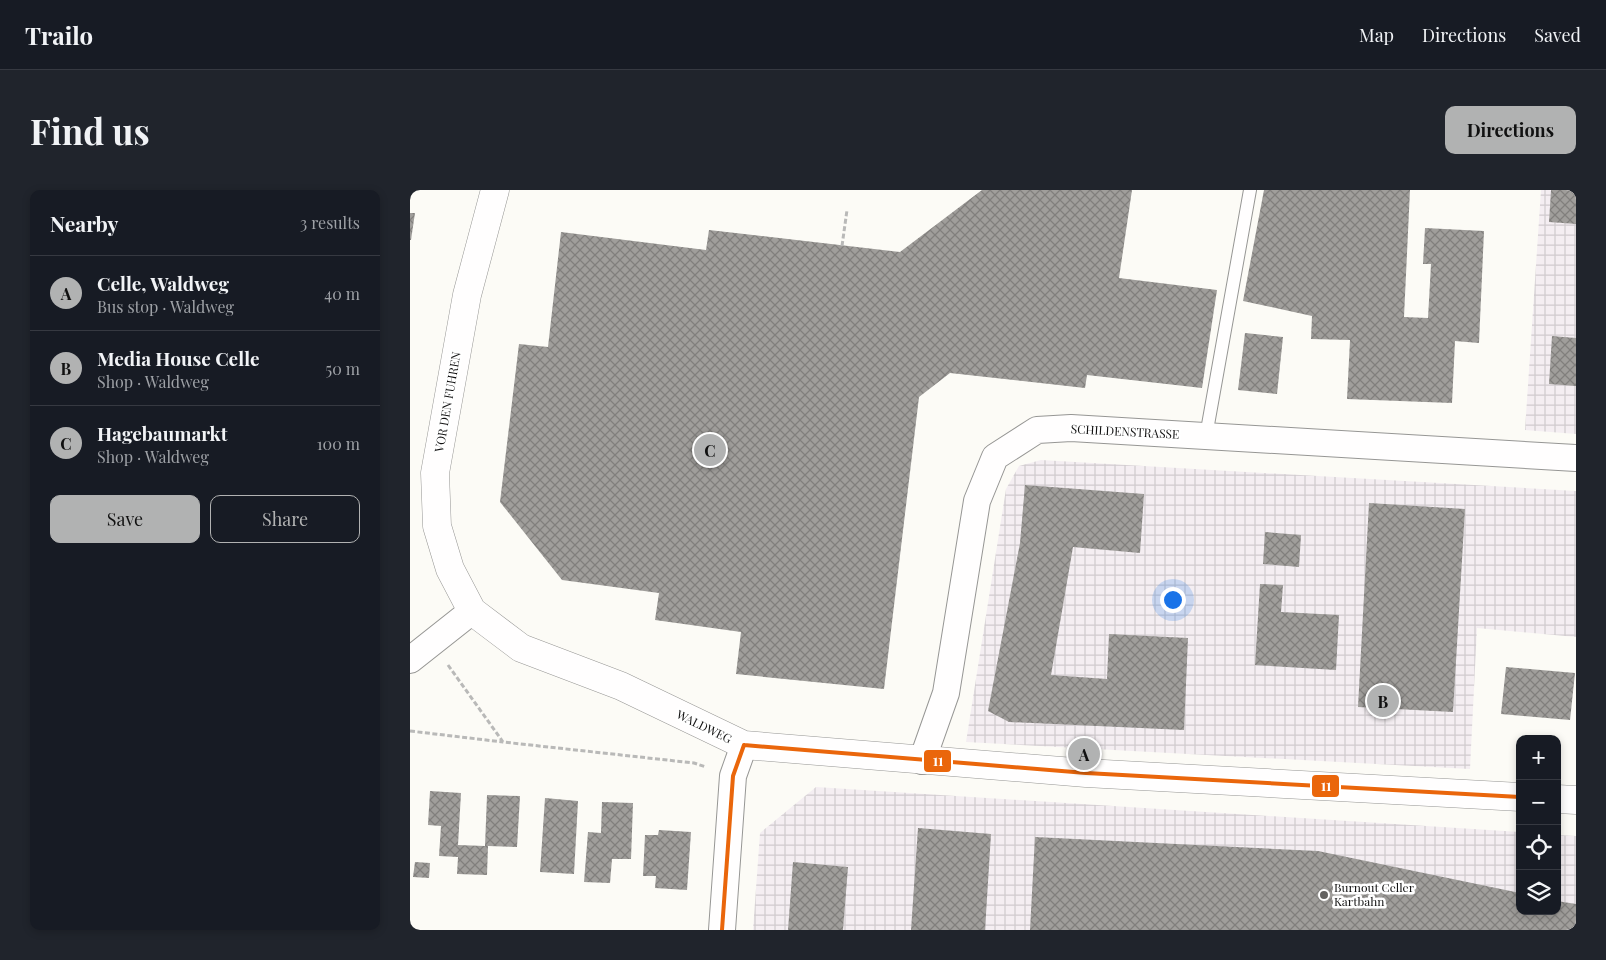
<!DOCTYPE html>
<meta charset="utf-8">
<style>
body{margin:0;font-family:"Playfair Display",serif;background:#20242c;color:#f1f3f6}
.controls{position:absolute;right:15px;bottom:15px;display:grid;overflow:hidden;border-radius:10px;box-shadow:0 2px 8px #0003}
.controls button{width:45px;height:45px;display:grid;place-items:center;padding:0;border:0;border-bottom:1px solid #363941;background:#171b24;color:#f1f3f6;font:25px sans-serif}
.you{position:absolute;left:762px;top:409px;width:18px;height:18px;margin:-12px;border:4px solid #fff;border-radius:50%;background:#1a73e8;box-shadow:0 0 0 8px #1a73e833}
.badge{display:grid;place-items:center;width:32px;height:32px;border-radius:50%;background:#b1b2b2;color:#111;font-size:16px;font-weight:700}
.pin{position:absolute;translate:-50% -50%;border:2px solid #fff;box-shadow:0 1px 5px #0006}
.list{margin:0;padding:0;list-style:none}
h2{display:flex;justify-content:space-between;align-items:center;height:65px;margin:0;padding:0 20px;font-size:21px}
h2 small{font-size:16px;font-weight:400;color:#9ea1a6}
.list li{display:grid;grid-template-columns:32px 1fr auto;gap:15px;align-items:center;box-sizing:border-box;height:75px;padding:0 20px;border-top:1px solid #363941}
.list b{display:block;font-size:19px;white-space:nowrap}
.list p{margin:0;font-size:16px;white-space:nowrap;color:#9ea1a6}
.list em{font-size:16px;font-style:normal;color:#9ea1a6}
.actions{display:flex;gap:10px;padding:15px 20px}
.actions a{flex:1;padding:11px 0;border:1px solid #b1b2b2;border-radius:10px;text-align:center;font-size:18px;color:#b1b2b2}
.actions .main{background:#b1b2b2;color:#111}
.icon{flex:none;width:28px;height:28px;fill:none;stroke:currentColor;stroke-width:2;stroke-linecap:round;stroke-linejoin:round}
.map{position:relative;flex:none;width:1166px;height:740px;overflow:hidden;border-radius:10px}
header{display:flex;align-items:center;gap:30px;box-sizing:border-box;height:70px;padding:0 25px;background:#171b24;border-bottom:1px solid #363941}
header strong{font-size:24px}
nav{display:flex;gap:28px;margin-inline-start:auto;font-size:18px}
.intro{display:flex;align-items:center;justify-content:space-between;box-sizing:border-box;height:120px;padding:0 30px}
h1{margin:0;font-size:35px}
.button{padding:12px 22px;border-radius:10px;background:#b1b2b2;color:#111;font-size:18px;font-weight:700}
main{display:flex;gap:30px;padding:0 30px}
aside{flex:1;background:#171b24;border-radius:10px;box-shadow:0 2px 8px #0003}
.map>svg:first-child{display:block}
.industrial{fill:url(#industrial-grid)}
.building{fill:url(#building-cross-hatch)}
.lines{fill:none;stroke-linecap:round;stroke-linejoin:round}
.service-casing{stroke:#969694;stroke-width:14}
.minor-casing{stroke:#969694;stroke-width:28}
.tertiary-casing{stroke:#969694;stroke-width:29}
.path{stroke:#b9b9b8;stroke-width:3;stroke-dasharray:5 2.5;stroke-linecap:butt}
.service{stroke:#fffefe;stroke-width:12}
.minor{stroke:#fffefe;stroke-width:26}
.tertiary{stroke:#fffefe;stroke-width:28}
.bus-1-casing{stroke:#fff;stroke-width:8}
.bus-1{stroke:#ea660b;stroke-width:4}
.poi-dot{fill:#636260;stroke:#fff;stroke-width:2}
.labels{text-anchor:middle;stroke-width:5;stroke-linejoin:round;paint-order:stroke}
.street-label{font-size:12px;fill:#101010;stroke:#fff}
.poi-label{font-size:12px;fill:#101010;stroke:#fff;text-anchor:start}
.line-badge{stroke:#fff;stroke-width:2}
.badge-label{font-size:14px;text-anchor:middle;font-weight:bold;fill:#fff}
</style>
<header>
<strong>Trailo</strong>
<nav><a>Map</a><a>Directions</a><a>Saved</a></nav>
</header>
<div class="intro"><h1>Find us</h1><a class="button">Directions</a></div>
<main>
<aside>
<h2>Nearby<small>3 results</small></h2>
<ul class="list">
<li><span class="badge">A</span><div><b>Celle, Waldweg</b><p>Bus stop · Waldweg</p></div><em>40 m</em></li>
<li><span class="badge">B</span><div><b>Media House Celle</b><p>Shop · Waldweg</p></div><em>50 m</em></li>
<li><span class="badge">C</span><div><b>Hagebaumarkt</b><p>Shop · Waldweg</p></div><em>100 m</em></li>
</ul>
<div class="actions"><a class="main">Save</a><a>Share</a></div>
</aside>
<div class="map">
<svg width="1166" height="740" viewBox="0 0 1166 740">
<defs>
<pattern id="industrial-grid" width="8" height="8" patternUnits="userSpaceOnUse" patternTransform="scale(1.25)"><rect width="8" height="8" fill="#f4eef2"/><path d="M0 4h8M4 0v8" fill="none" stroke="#d0cbce"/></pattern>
<pattern id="building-cross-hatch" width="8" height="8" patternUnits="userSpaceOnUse" patternTransform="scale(1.25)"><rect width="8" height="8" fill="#a09e9b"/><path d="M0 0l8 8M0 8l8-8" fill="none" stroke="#817f7d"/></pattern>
</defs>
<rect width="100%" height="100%" fill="#fcfbf6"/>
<!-- industrial -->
<path class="industrial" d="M1131 0H1166V244L1115 240Z
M631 270 1166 301V447L1067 438 1060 579 556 552 596 299 609 276Z
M406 597 1110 642V721H1147V645L1166 646V740H343L350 643Z"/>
<!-- building -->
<path class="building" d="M572 0H722L709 88 807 100 792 198 677 185 675 198 540 183 509 207 474 499 326 484 331 442 245 430 249 403 152 390 90 312 109 154 138 157 151 42 296 60 299 40 490 62Z
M854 0H1000L994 127 1018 128 1021 74H1013L1015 38 1074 41 1069 153 1045 151 1042 213 937 209 940 150 901 149 902 126 833 111Z
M1141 0H1166V34L1139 32Z
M0 23H5L1 50H0Z
M835 143 873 147 867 204 828 200Z
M1142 146 1166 148V196L1139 194Z
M615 295 734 304 730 363 663 357 641 485 697 489 699 444 778 448 774 540 599 532 578 521 610 353Z
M959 313 1055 319 1043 522 948 517Z
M855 342 891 345 889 377 853 374Z
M850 394 873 395 871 422 929 425 926 480 845 475Z
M1096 477 1165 483 1160 530 1091 524Z
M20 601 51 603 48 655 75 656 77 605 110 606 107 657 78 656 77 685 47 684 48 667 29 666 31 636 18 635Z
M135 608 168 611 164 684 130 682Z
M192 612 223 613 221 669H202L200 693 174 692 178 642 191 643Z
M508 638 581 644 575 740H501Z
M249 640 281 642 277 700 245 698 246 686H233L235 645H248Z
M625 647 908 661 1110 703V721H1147V711L1166 714V740H620Z
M5 672 20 673 19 688 3 687Z
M383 672 438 677 433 740H378Z"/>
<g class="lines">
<defs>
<path id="service" d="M796 246 840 0"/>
<path id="minor" d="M0 470 62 421
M512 571 536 503 567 311 585 267 627 240 661 238 1166 268
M312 740 323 586 334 555"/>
<path id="tertiary" d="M85 0 57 105 25 283 27 336 40 379 62 421 111 458 211 496 334 555 676 583 1110 607
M1147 609 1166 610"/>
</defs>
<!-- service casing -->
<use href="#service" class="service-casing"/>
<!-- minor casing -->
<use href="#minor" class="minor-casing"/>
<!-- tertiary casing -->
<use href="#tertiary" class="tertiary-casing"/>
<!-- path -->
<path class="path" d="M432 56 437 20
M38 475 93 552 284 573 296 577
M0 541 93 552"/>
<!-- service -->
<use href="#service" class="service"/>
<!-- minor -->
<use href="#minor" class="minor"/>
<!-- tertiary -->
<use href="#tertiary" class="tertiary"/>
<defs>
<path id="bus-1" d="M334 555 676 583 1110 607
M312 740 323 586 334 555"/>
</defs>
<!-- bus-1 casing -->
<use href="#bus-1" class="bus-1-casing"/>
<!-- bus-1 -->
<use href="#bus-1" class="bus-1"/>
</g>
<!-- markers -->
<circle class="poi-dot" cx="914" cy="705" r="5"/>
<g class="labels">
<!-- street labels -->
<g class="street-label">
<text transform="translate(38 212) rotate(-80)" y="4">VOR DEN FUHREN</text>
<text transform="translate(715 242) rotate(3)" y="4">SCHILDENSTRASSE</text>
<text transform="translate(294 537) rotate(26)" y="4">WALDWEG</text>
</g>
<!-- poi labels -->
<g class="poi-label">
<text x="924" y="702">Burnout Celler<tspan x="924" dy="14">Kartbahn</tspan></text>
</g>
</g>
<g class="line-badge">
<rect x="513" y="559" width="29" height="24" rx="5" fill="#ea660b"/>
<rect x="901" y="584" width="29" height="24" rx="5" fill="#ea660b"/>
</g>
<g class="badge-label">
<text x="528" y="576">11</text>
<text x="916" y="601">11</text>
</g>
</svg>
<div class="controls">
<button>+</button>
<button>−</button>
<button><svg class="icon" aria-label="locate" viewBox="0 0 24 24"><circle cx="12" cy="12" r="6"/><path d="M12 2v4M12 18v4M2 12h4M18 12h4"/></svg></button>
<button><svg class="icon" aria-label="layers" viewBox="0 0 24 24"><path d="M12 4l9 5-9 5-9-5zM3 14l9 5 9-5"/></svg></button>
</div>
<div class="you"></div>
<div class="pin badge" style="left:674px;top:564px">A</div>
<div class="pin badge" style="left:973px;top:511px">B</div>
<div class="pin badge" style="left:300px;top:260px">C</div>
</div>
</main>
